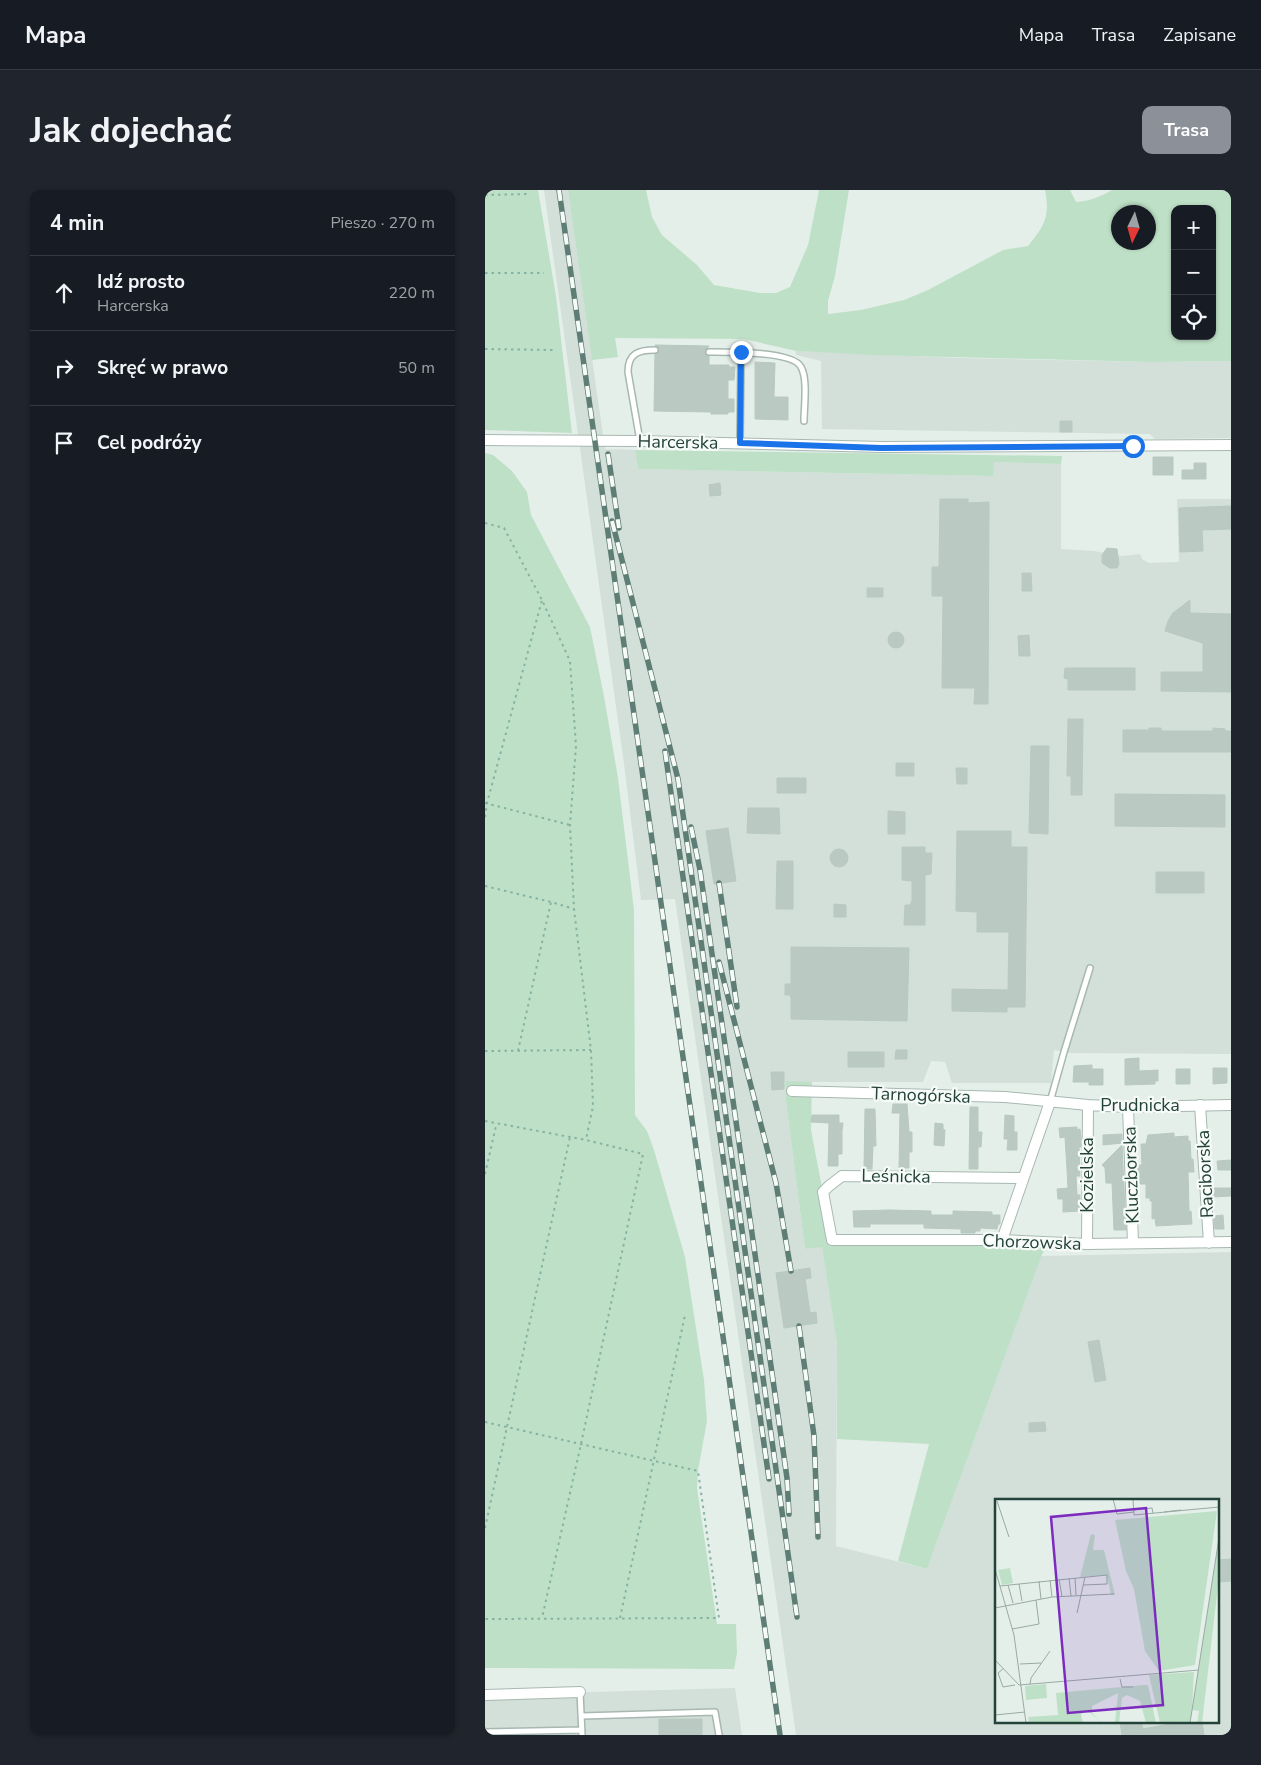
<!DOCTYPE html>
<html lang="pl">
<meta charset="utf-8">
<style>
body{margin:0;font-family:"Nunito Sans",sans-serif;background:#20242c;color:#f1f3f6}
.controls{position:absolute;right:15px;top:15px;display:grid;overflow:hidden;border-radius:10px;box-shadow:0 1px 4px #0004}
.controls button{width:45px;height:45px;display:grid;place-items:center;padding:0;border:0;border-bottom:1px solid #363941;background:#171b24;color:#f1f3f6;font:25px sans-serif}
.compass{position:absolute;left:626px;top:15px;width:45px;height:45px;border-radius:50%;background:#171b24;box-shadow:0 1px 4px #0004;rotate:185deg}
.stop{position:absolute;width:15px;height:15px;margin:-11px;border:4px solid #1a73e8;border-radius:50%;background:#fff}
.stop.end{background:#1a73e8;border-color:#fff;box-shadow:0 1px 5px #0008}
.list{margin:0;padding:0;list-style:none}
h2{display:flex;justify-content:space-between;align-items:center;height:65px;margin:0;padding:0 20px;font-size:21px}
h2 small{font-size:16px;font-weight:400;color:#9ea1a6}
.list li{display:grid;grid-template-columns:32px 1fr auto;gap:15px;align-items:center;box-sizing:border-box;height:75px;padding:0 20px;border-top:1px solid #363941}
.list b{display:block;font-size:19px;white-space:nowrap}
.list p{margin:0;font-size:16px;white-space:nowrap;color:#9ea1a6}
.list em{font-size:16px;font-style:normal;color:#9ea1a6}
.icon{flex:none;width:28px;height:28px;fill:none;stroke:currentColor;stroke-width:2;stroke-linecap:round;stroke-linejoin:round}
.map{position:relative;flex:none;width:746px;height:1545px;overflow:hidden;border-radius:10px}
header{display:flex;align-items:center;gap:30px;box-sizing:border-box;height:70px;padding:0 25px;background:#171b24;border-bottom:1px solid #363941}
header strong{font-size:24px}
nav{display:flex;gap:28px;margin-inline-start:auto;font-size:18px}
.intro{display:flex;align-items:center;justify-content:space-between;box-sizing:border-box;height:120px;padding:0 30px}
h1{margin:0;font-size:35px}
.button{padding:12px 22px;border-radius:10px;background:#8c9099;color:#fff;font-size:18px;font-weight:700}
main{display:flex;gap:30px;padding:0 30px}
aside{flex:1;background:#171b24;border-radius:10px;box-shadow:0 1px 4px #0004}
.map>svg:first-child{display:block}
.built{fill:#d3dfd9;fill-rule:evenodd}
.green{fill:#bee0c6;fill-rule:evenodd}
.building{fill:#bacac3;stroke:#b7c9c1}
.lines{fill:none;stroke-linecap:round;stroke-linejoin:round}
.lane-casing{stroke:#a7b8b1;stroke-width:8}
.street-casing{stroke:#a7b8b1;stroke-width:12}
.path{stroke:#85b3a3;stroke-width:2;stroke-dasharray:2.5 4;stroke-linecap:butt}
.lane{stroke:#fff;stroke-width:5}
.street{stroke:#fff;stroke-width:10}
.rail-casing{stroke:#5e7d74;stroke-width:5.5}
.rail{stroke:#f6fbf8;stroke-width:4;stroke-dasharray:11;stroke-linecap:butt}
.route{stroke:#1a73e8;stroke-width:6}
.labels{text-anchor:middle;stroke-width:4.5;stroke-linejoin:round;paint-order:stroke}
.street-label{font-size:18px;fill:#234239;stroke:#f6fbf8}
.inset-road{fill:none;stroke:#97aaa3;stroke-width:1}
.view{fill:#7b2cbf;fill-opacity:0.15;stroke:#7b2cbf;stroke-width:2.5}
.inset-edge{fill:none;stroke:#234239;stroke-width:2.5}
</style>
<header>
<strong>Mapa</strong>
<nav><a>Mapa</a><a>Trasa</a><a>Zapisane</a></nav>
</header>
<div class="intro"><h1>Jak dojechać</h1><a class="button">Trasa</a></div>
<main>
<aside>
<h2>4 min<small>Pieszo · 270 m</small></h2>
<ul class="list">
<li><svg class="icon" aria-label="ahead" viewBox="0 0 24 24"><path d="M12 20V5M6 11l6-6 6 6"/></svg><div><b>Idź prosto</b><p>Harcerska</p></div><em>220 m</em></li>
<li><svg class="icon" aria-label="right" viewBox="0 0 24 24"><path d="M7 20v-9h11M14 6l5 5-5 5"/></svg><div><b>Skręć w prawo</b></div><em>50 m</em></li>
<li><svg class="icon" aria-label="arrive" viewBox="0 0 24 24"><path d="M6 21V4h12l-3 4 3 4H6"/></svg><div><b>Cel podróży</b></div></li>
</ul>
</aside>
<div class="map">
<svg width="746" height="1545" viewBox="0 0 746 1545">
<rect width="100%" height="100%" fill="#e5efea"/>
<!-- built -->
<path class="built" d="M59 0H83L120 259 150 260 153 279 508 286V272L576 274V359L609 361 637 366 655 364 657 369 664 373 694 372 692 309H746V864L586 863 569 860 566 893H467L460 872 446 871 438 892H301V911L320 1059 337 1056 352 1154 351 1356 442 1379 556 1066 746 1062V1545H311L190 709 156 710 139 574ZM511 1310H732V1531H511Z
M311 161 473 168 666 172 746 171V248L670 249 665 244 337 239 336 171 311 165Z
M250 1498 257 1545H0V1505Z"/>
<!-- green -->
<path class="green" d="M0 0H53L71 106 87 243 0 240Z
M83 0H161L167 27 177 45 212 75 229 95 275 103H291L305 97 323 55 334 0H364L350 86 343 111V124L376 120 419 110 443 100 518 60 543 56C560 35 565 27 560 0H585L591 12C605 11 615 7 627 0H746V171L666 172 388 165 311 161 259 149 130 148 133 167 107 170ZM690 19H727V146H690ZM634 22H664V52H634Z
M150 260 577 266 576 274 509 272 508 286 153 279Z
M0 263 8 265 27 281 42 302 46 325 105 437 119 506 133 588 149 720 150 925 162 941 169 960 200 1067 219 1190 222 1231 213 1280 212 1298 232 1434H251L252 1463 249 1479 0 1478Z
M301 891 327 892 326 940 347 1050 563 1052 556 1067 442 1379 413 1371 444 1254 352 1249V1154L337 1057 320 1059 301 911Z"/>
<!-- building -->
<path class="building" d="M170 155 224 156 220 162 221 165 224 166V175H244V177H250L249 190H243V209H249V222H243V224H226V222L169 221 170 164 174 160Z
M270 172 290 173 289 207H303V230L270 229Z
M575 231H587V242H575Z
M668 267H688V285H668Z
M709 273H721V289H697V280H709Z
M235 293 236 305 225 306 224 295Z
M455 309H483V313L504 312 503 514H489L490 498H457L458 407 457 406H447V377H454Z
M746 316V339L717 340 718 361 695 362 694 318Z
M622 358 632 359 634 375H633L632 378H625L617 373V365Z
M537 383H546L547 401H537Z
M382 398H398V407H382Z
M705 410V423L746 424V502L676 501V482H718V453L680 441 683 431 688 423Z
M403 450a8 8 0 1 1 16 0a8 8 0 1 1-16 0Z
M544 445 545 466H534L533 446Z
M580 478H650V500H583V489L579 488Z
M583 529H598L597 605H586V586H582Z
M664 538H676V541H728V538L740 539V541H746V562H638V540H664Z
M546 556H564L563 644 544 643Z
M411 573H429V586H411Z
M471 578H482V594H472Z
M292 588H321V603H292Z
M630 604 740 605V637L630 636Z
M263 618H294L295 644 262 643Z
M403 621 420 622V644H403Z
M243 638 251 691 229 694 221 641Z
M472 641H526V657H542L540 817H522V822L467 821V799L523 800 524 742H492V722L471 721Z
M417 657H440V663H447L446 684 440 685V735H419L420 715H425L427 711V691L417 690Z
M345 668a9 9 0 1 1 18 0a9 9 0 1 1-18 0Z
M292 671H308V719H291Z
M671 682H719V703H671Z
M349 714 361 715V727H349Z
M306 757 424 758 422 831 306 829V808L305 805H300V794H306Z
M411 860H422V869H410Z
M363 862H399V877H363Z
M654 868V881L673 880V891H670V894L640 895V869Z
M607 875V879H618V895H604V892H588L589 876Z
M728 878H742V893L728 894Z
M691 879H705V894H691Z
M286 882H299V899L287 900Z
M408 914H422L424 942H427V962H424V978H414L415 923H407Z
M485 917H493V942H497L496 957H493V979H484Z
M380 919H390L391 956H388L387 979H379Z
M327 925H354V933H358L357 941V964H353V976H343L344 933 326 932Z
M520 925 529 926V942H532V960H522L523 949H519Z
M450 933 458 934V939L460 940 459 956 449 955Z
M592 937V940L595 939 596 949V957H594L595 986H591L592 1005H595V1021L578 1022V1009H573L572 999 583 998 582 979 580 947 575 948 574 938Z
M689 943V947L703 946V951H705L706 969H708L709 982H703L704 1022 706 1021 707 1034 671 1036 670 1028 667 1029V1011H665V1008H661V994H653L652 975H657L656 954H661L663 945Z
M637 944V953L618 955V945Z
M637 955 641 1040H629L627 993H621L620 978 617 975Z
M746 970V980H733L732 971Z
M730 998H746V1006L728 1007 727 999Z
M404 1020 446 1021V1025H468V1021L507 1022V1025H515V1034H513L512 1039 495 1038V1041H490V1043H476V1039L439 1038V1034H385V1037H369L368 1021Z
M738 1025 739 1039H730L729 1026Z
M325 1078 326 1088 320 1089 325 1123 331 1122 332 1133 299 1138 291 1083Z
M614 1150 621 1190 610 1192 603 1152Z
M560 1232 561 1241 544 1242V1233Z
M746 1369V1391L732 1392V1370Z
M174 1529H217V1545H174Z
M635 1531H656L658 1539 700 1531H717L719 1545H637Z"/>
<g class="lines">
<defs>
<path id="lane" d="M224 162C242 162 308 161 316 177 323 189 319 217 319 231
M155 251 143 182C143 163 154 160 170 160
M255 253 256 162
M565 912 579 862 605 778
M95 1502 97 1545
M97 1526 230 1522 234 1545
M0 1542 97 1540"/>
<path id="street" d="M0 250 155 251 397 257 746 255
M307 901 520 907 603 915 643 917 746 915
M715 915 724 1053
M643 917 648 1053
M538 988 357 986 344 996 338 1002 347 1050H517L602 1054 746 1052
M517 1050 565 912
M602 1054 603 915
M0 1505 95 1502"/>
</defs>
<!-- lane casing -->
<use href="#lane" class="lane-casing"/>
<!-- street casing -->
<use href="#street" class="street-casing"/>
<!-- path -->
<path class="path" d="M0 5 42 4
M0 83H59
M0 159 68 160
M0 333 19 338 57 410 85 471 91 556 85 635 89 719 106 860 108 916 101 950
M0 613 85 635
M0 627 2 613 57 410
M0 696 66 712 89 719
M0 861 106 860
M33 861 66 712
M0 931 101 950 158 964 96 1254 57 1428
M0 984 11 936
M0 1232 213 1281 234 1428 0 1429
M0 1338 85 947
M135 1428 200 1125"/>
<!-- lane -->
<use href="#lane" class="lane"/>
<!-- street -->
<use href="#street" class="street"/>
<defs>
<path id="rail" d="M74 0 295 1545
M123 264 134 338
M127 331 193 589 312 1427
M180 561 284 1289
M206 637 215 680 302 1288 304 1324
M234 693 252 817
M234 772 291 993 306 1081
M314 1136 329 1246 333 1347"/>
</defs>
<!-- rail casing -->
<use href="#rail" class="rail-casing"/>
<!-- rail -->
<use href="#rail" class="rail"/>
</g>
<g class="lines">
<!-- route -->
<path class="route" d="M256 162 255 253 396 258 648 256"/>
</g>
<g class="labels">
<!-- street labels -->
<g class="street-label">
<text transform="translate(193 252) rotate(1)" y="6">Harcerska</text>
<text transform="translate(436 905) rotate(2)" y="6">Tarnogórska</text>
<text x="655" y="921">Prudnicka</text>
<text transform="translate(720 984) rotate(-93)" y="6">Raciborska</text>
<text transform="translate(602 985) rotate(-90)" y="6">Kozielska</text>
<text transform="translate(646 985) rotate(-92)" y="6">Kluczborska</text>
<text transform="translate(411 986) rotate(1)" y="6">Leśnicka</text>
<text transform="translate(547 1052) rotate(2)" y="6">Chorzowska</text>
</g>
</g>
<!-- overview -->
<g transform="translate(510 1309)">
<rect width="224" height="224" fill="#e5efea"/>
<path d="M222 12 200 166 164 172 150 152 139 90 131 72 120 21ZM96 35 100 36 98 51H109L120 96H116L112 76 85 78ZM224 39V79L207 224H202L204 212 197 211 195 224H165L154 176 199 173 197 211ZM15 69 18 84 7 86 3 71ZM51 185 52 199 31 201 30 187ZM149 186H153L161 224H151L145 202 132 196 127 199 124 224H120L123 194 97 207V214L107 224 92 211 86 215 88 224H34L33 218 63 216 61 194Z" fill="#bee0c6"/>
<path class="inset-road" d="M118 0 122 15 139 13M138 0 139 16 224 8M2 2 14 38M138 11 157 9 158 14M169 13 186 11M0 70 19 136 31 224M74 79 76 97M80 79 81 96M64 80 67 98M55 81 57 98M44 82 46 100M24 85 27 102M13 86 18 104M5 87 112 76V85L88 86M0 109 57 98 119 95M82 114 90 78M17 130 44 125 41 101M0 161 24 186 204 171M25 165 46 164M8 170 3 174 8 188 20 186M125 180 127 188H138M35 185 36 179 55 152M0 216 30 213M195 224 224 39"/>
<path class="view" d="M151 9 168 206 73 214 56 18Z"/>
<rect width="224" height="224" class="inset-edge"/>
</g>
</svg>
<div class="controls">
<button>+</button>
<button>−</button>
<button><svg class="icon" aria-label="locate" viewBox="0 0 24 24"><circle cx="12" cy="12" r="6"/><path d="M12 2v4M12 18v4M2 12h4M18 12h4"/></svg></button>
</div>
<svg class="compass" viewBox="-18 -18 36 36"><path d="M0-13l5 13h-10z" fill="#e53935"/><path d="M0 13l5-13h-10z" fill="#9ea1a6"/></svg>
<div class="stop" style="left:648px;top:256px"></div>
<div class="stop end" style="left:256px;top:162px"></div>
</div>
</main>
